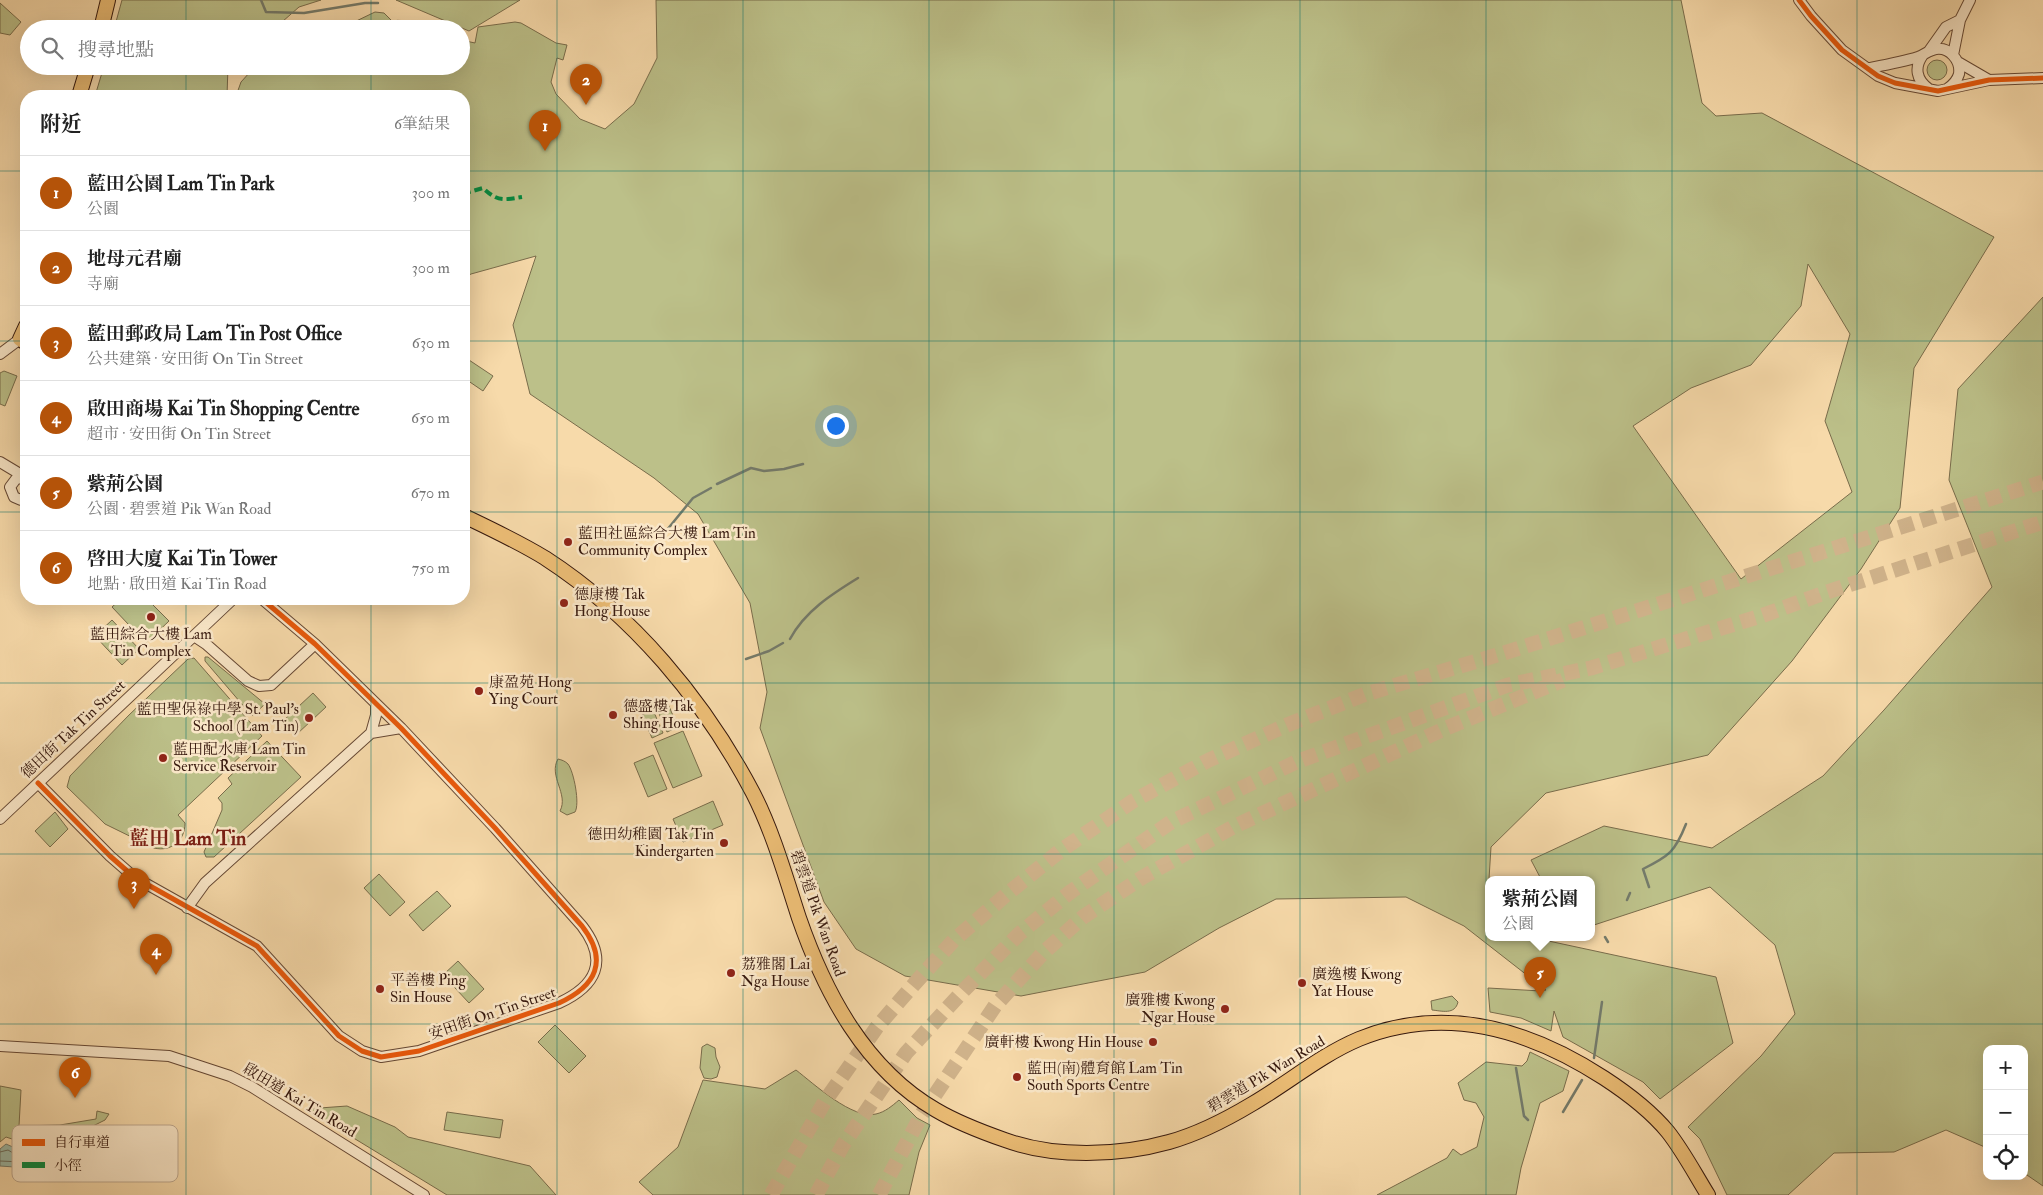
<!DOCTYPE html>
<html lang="zh-TW">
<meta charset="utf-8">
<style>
body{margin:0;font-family:"IM FELL Double Pica","Noto Serif TC",serif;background:#f6f6f6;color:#222}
.controls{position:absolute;right:15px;bottom:15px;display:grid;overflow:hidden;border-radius:10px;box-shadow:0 5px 20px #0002}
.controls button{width:45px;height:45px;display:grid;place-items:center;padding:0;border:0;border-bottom:1px solid #e0e0e0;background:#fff;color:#222;font:25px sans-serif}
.you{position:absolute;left:835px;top:425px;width:18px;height:18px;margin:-12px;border:4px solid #fff;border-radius:50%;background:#1a73e8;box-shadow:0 0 0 8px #1a73e833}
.badge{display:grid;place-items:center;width:32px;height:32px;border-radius:50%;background:#b45309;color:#fff;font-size:16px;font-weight:700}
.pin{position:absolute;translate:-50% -41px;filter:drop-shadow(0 1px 2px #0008)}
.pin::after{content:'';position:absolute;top:26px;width:18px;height:15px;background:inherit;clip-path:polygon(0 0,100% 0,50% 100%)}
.popup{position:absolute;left:1485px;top:876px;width:110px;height:65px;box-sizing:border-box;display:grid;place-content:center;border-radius:10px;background:#fff;filter:drop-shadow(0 1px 4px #0005);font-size:16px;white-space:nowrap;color:#767676}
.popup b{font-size:19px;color:#222}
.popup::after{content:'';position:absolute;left:50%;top:100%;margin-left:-10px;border:10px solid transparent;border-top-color:#fff}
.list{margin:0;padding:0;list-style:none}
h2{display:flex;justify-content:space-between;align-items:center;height:65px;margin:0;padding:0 20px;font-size:21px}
h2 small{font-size:16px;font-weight:400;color:#767676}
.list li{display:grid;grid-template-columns:32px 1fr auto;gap:15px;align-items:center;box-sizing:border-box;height:75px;padding:0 20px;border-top:1px solid #e0e0e0}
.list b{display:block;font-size:19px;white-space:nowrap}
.list p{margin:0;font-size:16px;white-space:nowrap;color:#767676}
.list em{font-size:16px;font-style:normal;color:#767676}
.icon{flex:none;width:28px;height:28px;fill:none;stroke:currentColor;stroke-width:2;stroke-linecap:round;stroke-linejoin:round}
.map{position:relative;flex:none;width:2043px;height:1195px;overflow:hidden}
.search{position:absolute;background:#fff;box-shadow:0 5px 20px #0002;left:20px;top:20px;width:450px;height:55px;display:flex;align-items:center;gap:12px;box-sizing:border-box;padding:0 18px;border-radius:28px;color:#767676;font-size:19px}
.panel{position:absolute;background:#fff;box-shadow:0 5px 20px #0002;left:20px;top:90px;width:450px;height:515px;border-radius:20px}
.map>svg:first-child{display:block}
.green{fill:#bcc089;stroke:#796c4b;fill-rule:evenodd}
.water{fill:#9dbba8;stroke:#747a6a}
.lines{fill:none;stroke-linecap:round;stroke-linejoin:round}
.shore{stroke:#6a6a5a;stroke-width:1}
.stream{stroke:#747a6a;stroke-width:2.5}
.highway-tunnel{stroke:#d0b38b;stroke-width:15;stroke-dasharray:15 8;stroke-linecap:butt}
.minor-casing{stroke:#664834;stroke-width:12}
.major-casing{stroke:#36180d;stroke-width:16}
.minor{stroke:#fae7c8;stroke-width:10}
.major{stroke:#ecbd75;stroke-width:14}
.quiet{stroke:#00873e;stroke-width:4;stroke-dasharray:8 4;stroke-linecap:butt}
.cycleway-casing{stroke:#fae7c8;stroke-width:8}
.cycleway{stroke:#e8590c;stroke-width:5}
.grid{fill:none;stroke:#0f766e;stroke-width:1;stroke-opacity:0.55}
.poi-dot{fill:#8f2418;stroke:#fae7c8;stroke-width:2}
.labels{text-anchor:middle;stroke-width:5;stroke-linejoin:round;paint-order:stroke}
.poi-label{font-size:15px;fill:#36180d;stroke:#fae7c8;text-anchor:start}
.street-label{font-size:15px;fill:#36180d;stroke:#fae7c8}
.district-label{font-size:20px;font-weight:bold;fill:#7a1f14;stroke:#fae7c8}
.key{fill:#fae7c8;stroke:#bfa990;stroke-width:1}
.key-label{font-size:14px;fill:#36180d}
</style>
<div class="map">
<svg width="2043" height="1195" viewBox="0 0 2043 1195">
<rect width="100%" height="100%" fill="#f7daaa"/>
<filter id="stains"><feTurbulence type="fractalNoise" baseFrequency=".004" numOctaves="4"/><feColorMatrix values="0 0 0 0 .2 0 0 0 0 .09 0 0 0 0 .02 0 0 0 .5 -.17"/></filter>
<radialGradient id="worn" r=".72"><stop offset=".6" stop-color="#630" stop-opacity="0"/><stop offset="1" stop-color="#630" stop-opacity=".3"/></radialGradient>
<!-- green -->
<path class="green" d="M122 0H321L299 7 274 29H114Z
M396 0H520L469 31Z
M656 0H1681L1702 103 1716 116 1762 113 1994 237 1914 368 1900 508 1861 569 1792 661 1708 755 1546 793 1491 847 1489 879V937H1530L1716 977 1733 1043 1660 1099 1643 1082 1563 1037 1554 1011 1551 1031 1521 1018 1490 1012 1488 988 1541 991 1546 990 1464 926 1406 897 1276 899 1219 928 1145 972 1021 996 905 976 856 949 824 902 760 728 767 692 750 603 698 514 654 478 530 394 513 325 536 256 471 274 464 278V96H236L241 82 250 72 269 66H461V40L475 43 478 27 515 22 521 23 556 43 567 45 563 60 557 58 551 82 556 94 580 119 605 129 634 104 657 58ZM1808 264 1850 334 1825 421 1852 492 1741 579 1633 426 1691 388 1751 365 1801 306Z
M0 3 21 22 10 35 0 33Z
M375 12 384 13 392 21C408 18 415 26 429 29H346L348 25Z
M1927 70a10 10 0 1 1 20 0a10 10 0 1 1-20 0Z
M104 66H228L227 96H95Z
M2043 297V1186L2024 1173V1049H1987V1148L1946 1130 1894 1152 1834 1153 1788 1195H1727L1700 1139 1688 1127 1761 1056 1795 1014 1775 945 1710 887 1591 926V879H1541L1531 860 1604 826 1712 848 1823 776 1884 710 1992 587 1949 480 1958 389Z
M466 358 493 376 483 391 464 378V361Z
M4 371 17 376 5 406 0 404V373Z
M121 599H147L169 621 146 643 112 607Z
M112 620 139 649 122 665 95 636Z
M205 657H208L265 704 252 716 205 661Z
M194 658 262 736 178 815 185 823C185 841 171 852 154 848L105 824 67 787 70 776 129 715 188 659Z
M313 693 326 707 297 734 284 720Z
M668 704 678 727 667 732 657 709Z
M653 710 663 733 652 738 642 715Z
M683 731 702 776 673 788 654 743Z
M267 741 301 777 214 857H206L204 852 222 810V803L218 798 232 784 228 778Z
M653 755 667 789 648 797 634 763Z
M558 759C562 760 565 761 568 764 574 772 580 804 575 812L567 815 560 811C569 794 548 776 558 759Z
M713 801 723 825 683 842 673 819Z
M55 812 68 829 50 847 35 831Z
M379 874 405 902 390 916 364 888Z
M437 891 451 906 423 931 409 915Z
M458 961 484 989 469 1003 443 975Z
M1452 996 1458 1002C1455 1015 1442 1011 1432 1010L1431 1001Z
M555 1025 586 1056 569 1073 538 1042Z
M707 1044 715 1048 716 1057 720 1067 717 1077 711 1079 704 1078 700 1068 702 1047Z
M1530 1052 1569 1071 1563 1091 1540 1103 1521 1168 1516 1195H1377L1447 1158 1453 1149 1461 1155 1477 1147 1484 1117 1476 1103 1464 1100 1458 1083 1486 1062 1522 1066 1527 1061Z
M796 1070C814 1084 853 1120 876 1114 885 1112 892 1106 899 1100L917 1118 930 1125 919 1152 909 1195H653L639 1182 678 1147 703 1080 765 1089Z
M0 1086 21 1090 19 1126 60 1125 96 1119 97 1111 109 1114 105 1120 45 1150 6 1137 0 1142Z
M347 1106 395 1127 408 1137 530 1166 556 1195H447L306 1109Z
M447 1112 503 1120 500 1138 444 1130Z"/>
<!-- water -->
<path class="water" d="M6 1144 31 1155 29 1168 0 1166V1149Z"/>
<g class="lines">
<!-- shore -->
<path class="shore" d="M0 1152 8 1150 25 1160 22 1162 0 1161"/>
<!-- stream -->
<path class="stream" d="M261 0 266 12 304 13 365 3H378
M717 484 751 468 764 471 784 469 803 464
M662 536 693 498 711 488
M790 639C805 611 832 594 858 578
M746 659 769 651 783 643
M1649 887 1643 869C1669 856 1675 852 1686 824
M1627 900 1630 893
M1605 937 1608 942
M1594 1058 1602 1002
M1516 1068 1524 1116 1528 1120
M1563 1112 1582 1080"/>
<!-- highway-tunnel -->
<path class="highway-tunnel" d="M771 1195 825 1101 877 1027 916 982 954 940 1007 894 1060 851 1133 801 1209 760 1287 725 1366 694 1504 653 2043 482
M816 1195 843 1145 906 1053 964 990 1019 934 1069 893 1171 822 1296 762 1508 685 1591 668 1761 616 1827 592 2043 522
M879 1195 922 1114 995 1006 1043 953 1083 917 1143 877 1235 826 1444 729 1563 680"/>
<defs>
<path id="minor" d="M1799 0 1811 16 1842 50 1878 76 1895 83 1938 91 1989 80 2043 78
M1929 51 1946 27 1960 20
M1923 55C1914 67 1916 80 1929 89
M1953 55 1960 20 1970 0
M1958 62 1989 80
M1869 68C1885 65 1902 62 1918 57 1924 55 1929 50 1936 49 1949 47 1961 60 1959 74 1957 81 1953 85 1947 89
M0 354 20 339
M0 462 25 477
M26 477 16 479 10 487 14 497 21 500H26
M194 636 206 644 248 681 259 686 271 685 315 644
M371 733 376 715V705
M38 783 110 856 134 877 257 946 339 1036 362 1051 381 1057 419 1051 559 1003C596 986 609 961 582 926L495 828 401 728 315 644 262 599
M0 819 233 599
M187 908 205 883 371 733 401 728
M0 1046 169 1056 230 1076 252 1087 424 1195"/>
<path id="major" d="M101 29 108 0
M79 96 88 66
M26 326 20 339 26 343
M464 516C491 529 519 542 545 558 633 615 704 700 753 793 773 832 785 875 799 918 825 993 865 1069 936 1110 958 1123 982 1132 1005 1140 1054 1158 1119 1156 1169 1142 1198 1134 1227 1119 1252 1104 1288 1083 1321 1055 1359 1039 1445 1004 1530 1030 1604 1078 1627 1093 1650 1110 1668 1132 1683 1151 1695 1174 1708 1195"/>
</defs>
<!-- minor casing -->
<use href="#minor" class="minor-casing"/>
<!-- major casing -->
<use href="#major" class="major-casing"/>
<!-- minor -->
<use href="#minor" class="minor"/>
<!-- major -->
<use href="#major" class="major"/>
<!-- quiet -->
<path class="quiet" d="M464 196 469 192 483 188C498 202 503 200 522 197"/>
<defs>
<path id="cycleway" d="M1799 0 1811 16 1842 50 1878 76 1895 83 1938 91 1989 80 2043 78
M38 783 110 856 134 877 257 946 339 1036 362 1051 381 1057 419 1051 559 1003C596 986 609 961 582 926L495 828 401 728 315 644 262 599"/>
</defs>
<!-- cycleway casing -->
<use href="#cycleway" class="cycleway-casing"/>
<!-- cycleway -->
<use href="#cycleway" class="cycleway"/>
</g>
<!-- grid -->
<path class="grid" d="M186 0V29M371 0V29M557 0V1195M743 0V1195M929 0V1195M1114 0V1195M1300 0V1195M1486 0V1195M1672 0V1195M1857 0V1195M186 66V96M371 66V96M0 171H26M464 171H2043M0 341H26M464 341H2043M0 512H26M464 512H2043M186 599V1195M371 599V1195M0 683H2043M0 854H2043M0 1024H2043"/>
<!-- markers -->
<g class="poi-dot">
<circle cx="568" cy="542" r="5"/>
<circle cx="564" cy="603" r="5"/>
<circle cx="151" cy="617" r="5"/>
<circle cx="479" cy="691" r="5"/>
<circle cx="613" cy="715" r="5"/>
<circle cx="309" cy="718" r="5"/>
<circle cx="163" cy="758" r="5"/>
<circle cx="724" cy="843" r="5"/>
<circle cx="731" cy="973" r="5"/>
<circle cx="1302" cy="983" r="5"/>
<circle cx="380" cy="989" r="5"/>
<circle cx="1225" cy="1009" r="5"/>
<circle cx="1153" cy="1042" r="5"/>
<circle cx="1017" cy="1077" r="5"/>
</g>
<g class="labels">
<!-- poi labels -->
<g class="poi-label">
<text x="578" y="538">藍田社區綜合大樓 Lam Tin<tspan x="578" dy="17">Community Complex</tspan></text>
<text x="574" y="599">德康樓 Tak<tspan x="574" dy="17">Hong House</tspan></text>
<text x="151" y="639" text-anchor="middle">藍田綜合大樓 Lam<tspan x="151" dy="17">Tin Complex</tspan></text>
<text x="489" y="687">康盈苑 Hong<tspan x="489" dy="17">Ying Court</tspan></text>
<text x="623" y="711">德盛樓 Tak<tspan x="623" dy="17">Shing House</tspan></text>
<text x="299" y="714" text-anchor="end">藍田聖保祿中學 St. Paul's<tspan x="299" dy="17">School (Lam Tin)</tspan></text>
<text x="173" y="754">藍田配水庫 Lam Tin<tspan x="173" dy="17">Service Reservoir</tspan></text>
<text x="714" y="839" text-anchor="end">德田幼稚園 Tak Tin<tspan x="714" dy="17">Kindergarten</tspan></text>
<text x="741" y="969">荔雅閣 Lai<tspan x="741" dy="17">Nga House</tspan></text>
<text x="1312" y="979">廣逸樓 Kwong<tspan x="1312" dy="17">Yat House</tspan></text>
<text x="390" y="985">平善樓 Ping<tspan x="390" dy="17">Sin House</tspan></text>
<text x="1215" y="1005" text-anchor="end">廣雅樓 Kwong<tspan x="1215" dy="17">Ngar House</tspan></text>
<text x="1143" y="1047" text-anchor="end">廣軒樓 Kwong Hin House</text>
<text x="1027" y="1073">藍田(南)體育館 Lam Tin<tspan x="1027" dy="17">South Sports Centre</tspan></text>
</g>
<!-- street labels -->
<g class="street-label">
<text transform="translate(73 729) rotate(-43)" y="5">德田街 Tak Tin Street</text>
<text transform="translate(818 913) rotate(70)" y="5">碧雲道 Pik Wan Road</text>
<text transform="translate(492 1013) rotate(-19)" y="5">安田街 On Tin Street</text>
<text transform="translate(1266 1074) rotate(-31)" y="5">碧雲道 Pik Wan Road</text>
<text transform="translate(300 1100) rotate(31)" y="5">啟田道 Kai Tin Road</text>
</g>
<!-- district labels -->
<g class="district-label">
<text x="188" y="845">藍田 Lam Tin</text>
</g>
</g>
<!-- legend -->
<rect x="12" y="1125" width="166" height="57" rx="8" class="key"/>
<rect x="22" y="1139" width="23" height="7" fill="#e8590c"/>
<rect x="22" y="1162" width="23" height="6" fill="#00873e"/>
<g class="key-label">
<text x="54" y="1147">自行車道</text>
<text x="54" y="1170">小徑</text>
</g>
<rect width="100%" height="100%" filter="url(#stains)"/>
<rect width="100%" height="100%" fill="url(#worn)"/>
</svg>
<div class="controls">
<button>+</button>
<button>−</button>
<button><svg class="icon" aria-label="locate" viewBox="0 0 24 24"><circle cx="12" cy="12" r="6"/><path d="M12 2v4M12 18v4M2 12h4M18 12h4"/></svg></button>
</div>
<div class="you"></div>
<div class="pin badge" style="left:545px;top:151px">1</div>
<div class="pin badge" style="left:586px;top:105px">2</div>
<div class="pin badge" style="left:134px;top:909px">3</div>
<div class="pin badge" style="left:156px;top:975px">4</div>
<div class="pin badge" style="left:1540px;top:998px">5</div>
<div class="popup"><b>紫荊公園</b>公園</div>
<div class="pin badge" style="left:75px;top:1098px">6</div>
<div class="search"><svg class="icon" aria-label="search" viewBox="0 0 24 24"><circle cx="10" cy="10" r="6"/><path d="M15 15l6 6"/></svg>搜尋地點</div>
<section class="panel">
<h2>附近<small>6筆結果</small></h2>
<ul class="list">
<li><span class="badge">1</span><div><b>藍田公園 Lam Tin Park</b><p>公園</p></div><em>300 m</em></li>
<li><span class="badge">2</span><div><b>地母元君廟</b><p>寺廟</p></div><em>300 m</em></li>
<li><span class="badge">3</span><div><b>藍田郵政局 Lam Tin Post Office</b><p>公共建築 · 安田街 On Tin Street</p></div><em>630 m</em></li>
<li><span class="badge">4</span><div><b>啟田商場 Kai Tin Shopping Centre</b><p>超市 · 安田街 On Tin Street</p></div><em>650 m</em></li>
<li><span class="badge">5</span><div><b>紫荊公園</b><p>公園 · 碧雲道 Pik Wan Road</p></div><em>670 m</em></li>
<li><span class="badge">6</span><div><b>啓田大廈 Kai Tin Tower</b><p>地點 · 啟田道 Kai Tin Road</p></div><em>750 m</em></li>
</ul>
</section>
</div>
